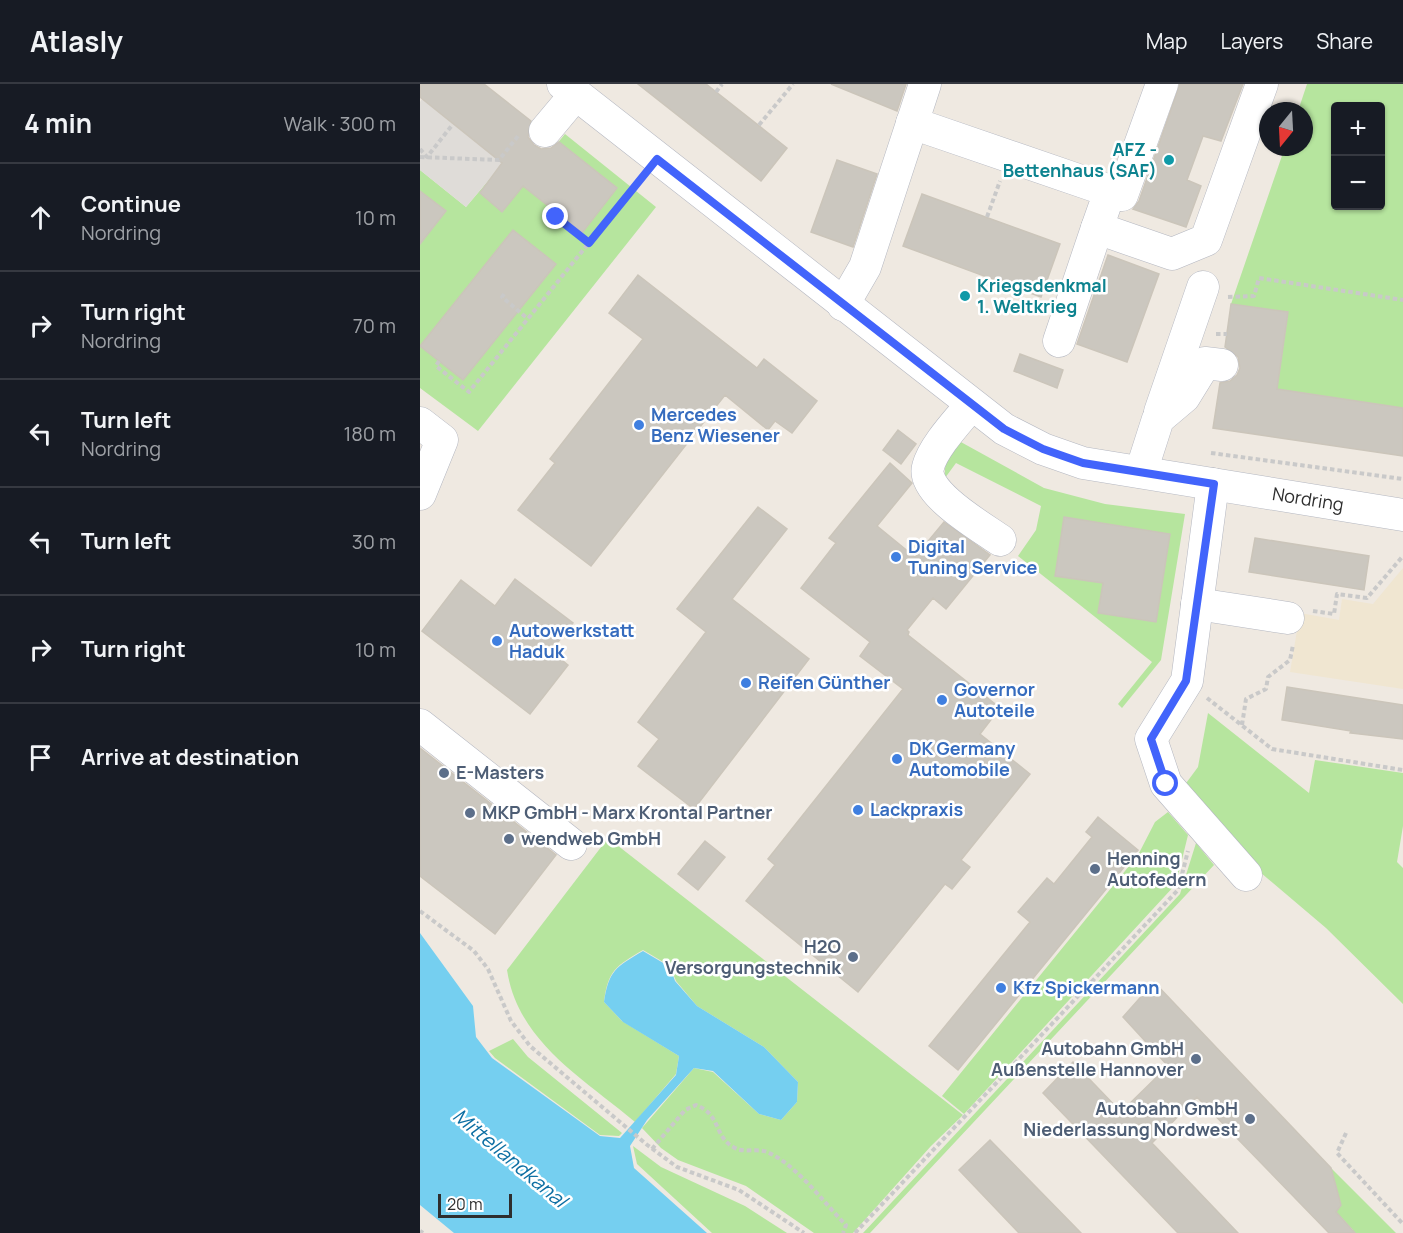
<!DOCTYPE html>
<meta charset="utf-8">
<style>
body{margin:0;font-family:Manrope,sans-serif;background:#242831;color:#f1f3f6}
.controls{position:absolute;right:18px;top:18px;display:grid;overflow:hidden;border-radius:6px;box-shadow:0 2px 4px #0004}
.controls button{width:54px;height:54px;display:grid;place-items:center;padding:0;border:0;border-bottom:2px solid #363941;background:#171b24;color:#f1f3f6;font:30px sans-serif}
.compass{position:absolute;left:839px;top:18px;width:54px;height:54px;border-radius:50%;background:#171b24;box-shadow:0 2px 4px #0004;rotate:198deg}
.scale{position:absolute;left:18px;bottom:15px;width:74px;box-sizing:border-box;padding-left:6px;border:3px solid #2e2e2e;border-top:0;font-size:16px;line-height:21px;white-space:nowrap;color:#2e2e2e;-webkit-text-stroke:4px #fff;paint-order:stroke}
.stop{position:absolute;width:18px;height:18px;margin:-14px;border:4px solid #4264fb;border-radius:50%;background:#fff}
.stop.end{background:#4264fb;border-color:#fff;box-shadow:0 2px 6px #0008}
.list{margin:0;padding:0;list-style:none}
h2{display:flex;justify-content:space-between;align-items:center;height:78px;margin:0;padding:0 24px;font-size:26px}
h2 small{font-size:20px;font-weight:400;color:#9ea1a6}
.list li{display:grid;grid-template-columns:39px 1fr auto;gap:18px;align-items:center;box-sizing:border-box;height:108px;padding:0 24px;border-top:2px solid #363941}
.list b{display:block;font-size:22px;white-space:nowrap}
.list p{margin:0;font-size:20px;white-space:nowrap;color:#9ea1a6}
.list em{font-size:20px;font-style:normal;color:#9ea1a6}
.icon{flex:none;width:33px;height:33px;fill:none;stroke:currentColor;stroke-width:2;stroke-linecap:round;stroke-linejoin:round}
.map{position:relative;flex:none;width:983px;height:1149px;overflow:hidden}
header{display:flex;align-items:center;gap:36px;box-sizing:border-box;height:84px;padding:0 30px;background:#171b24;border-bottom:2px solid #363941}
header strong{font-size:28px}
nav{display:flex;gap:33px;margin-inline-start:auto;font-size:21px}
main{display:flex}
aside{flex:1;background:#171b24}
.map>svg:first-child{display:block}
.education{fill:#f0e6d1}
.green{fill:#b6e59e;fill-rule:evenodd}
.plaza{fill:#dfdcd8}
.water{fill:#75cff0}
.building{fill:#cbc7bf;stroke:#cbc5ba;stroke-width:1.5}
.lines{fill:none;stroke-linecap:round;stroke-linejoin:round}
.minor-casing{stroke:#b4b7c1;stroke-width:33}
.path{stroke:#c9c9c9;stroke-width:4;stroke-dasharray:4.5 3;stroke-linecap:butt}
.minor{stroke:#fff;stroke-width:32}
.route{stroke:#4264fb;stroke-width:8}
.culture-dot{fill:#0f9aa8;stroke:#fff;stroke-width:2}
.shop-dot{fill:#3f7fe0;stroke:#fff;stroke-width:2}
.service-dot{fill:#5c6f8a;stroke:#fff;stroke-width:2}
.labels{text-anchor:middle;stroke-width:5;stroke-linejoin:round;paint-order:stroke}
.culture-label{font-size:18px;font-weight:bold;fill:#0d838f;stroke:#fff;text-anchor:end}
.shop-label{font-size:18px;font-weight:bold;fill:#366cbe;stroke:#fff;text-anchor:start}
.street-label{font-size:18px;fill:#2e2e2e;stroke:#fff}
.service-label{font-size:18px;font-weight:bold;fill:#4e5e75;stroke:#fff;text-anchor:start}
.water-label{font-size:20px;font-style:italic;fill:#0d6fa3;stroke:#fff}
</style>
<header>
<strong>Atlasly</strong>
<nav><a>Map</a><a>Layers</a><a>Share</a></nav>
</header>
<main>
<aside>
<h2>4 min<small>Walk · 300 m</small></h2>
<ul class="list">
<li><svg class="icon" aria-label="ahead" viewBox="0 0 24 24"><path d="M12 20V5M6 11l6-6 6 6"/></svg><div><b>Continue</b><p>Nordring</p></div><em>10 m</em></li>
<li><svg class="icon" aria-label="right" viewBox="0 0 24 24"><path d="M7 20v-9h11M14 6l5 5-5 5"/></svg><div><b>Turn right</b><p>Nordring</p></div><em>70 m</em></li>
<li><svg class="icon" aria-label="left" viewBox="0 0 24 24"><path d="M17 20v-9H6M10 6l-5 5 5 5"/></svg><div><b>Turn left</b><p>Nordring</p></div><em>180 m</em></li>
<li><svg class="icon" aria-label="left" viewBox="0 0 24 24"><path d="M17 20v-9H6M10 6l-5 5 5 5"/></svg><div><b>Turn left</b></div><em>30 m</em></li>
<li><svg class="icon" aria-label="right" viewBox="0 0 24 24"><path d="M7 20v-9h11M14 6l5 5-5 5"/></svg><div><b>Turn right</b></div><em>10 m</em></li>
<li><svg class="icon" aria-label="arrive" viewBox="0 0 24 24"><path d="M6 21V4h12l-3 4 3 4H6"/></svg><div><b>Arrive at destination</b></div></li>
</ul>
</aside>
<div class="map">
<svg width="983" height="1149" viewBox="0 0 983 1149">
<rect width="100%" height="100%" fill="#efe9e1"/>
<!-- education -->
<path class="education" d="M983 484V605L870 588 880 529 919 536 922 515 953 520Z"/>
<!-- green -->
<path class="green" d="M887 0H983V324L857 305 868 229 811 220 865 63H884V27H878ZM916 22H960V122H916Z
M145 50 236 123 58 347 0 304V86L46 123 73 91 96 110Z
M539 357 624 404 685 420 765 430 741 576 702 624 698 620 732 578 598 472 616 446 621 422 536 379 525 394C524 379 528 368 539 357Z
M788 629 889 709 895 676 983 689V742L977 778 983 784V920L906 844 815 767 761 706 778 683Z
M748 728 768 751 756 800 544 1030 522 1012 718 771 735 738Z
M188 754 543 1031 511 1062 433 1149H394L326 1102 258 1076 241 1064 222 1044 274 984 293 988 339 1030 361 1036 377 1018 378 998 344 963 277 922 256 897 250 882 223 866C196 882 188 886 184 918L202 937 259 972 256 990 215 1038C163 994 98 958 87 886Z
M776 759 794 781 450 1149H443L760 810Z
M93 955 108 973 202 1049 199 1052 180 1051 75 974 69 967Z
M213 1062 241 1083 325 1122 367 1149H292L217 1080Z
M911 1084 976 1149H931L933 1146 916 1128 921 1121Z"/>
<!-- plaza -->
<path class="plaza" d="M2 15 83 79 46 123 0 86V18Z"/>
<!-- water -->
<path class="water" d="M0 849 53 922 56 953 72 974 180 1052 200 1054 256 991 259 972 203 938 184 918C189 886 196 883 223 867L250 883 255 897 277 922 344 963 378 998 377 1018 361 1036 339 1030 293 987 274 984 227 1036 210 1062 214 1084 287 1149H34L0 1121Z"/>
<!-- building -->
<path class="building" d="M0 0H64L111 37 108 53 114 61 121 65 131 64 139 58 197 104 162 149 103 102 82 128 60 109 82 79 0 13Z
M218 0H286L367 64 341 97Z
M411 0H486L477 27Z
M760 0H823L801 57 783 52 767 96 781 102 766 143 713 125 719 117Z
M417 76 457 90 433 163 391 148Z
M0 107 26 127 0 160Z
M502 110 640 160 621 213 483 162Z
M93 146 136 180 43 296 0 262Z
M688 171 739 190 707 278 657 260Z
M218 191 337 284 344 275 397 317 372 349 355 337 348 346 305 311 171 482 98 426 135 379 130 375 223 255 189 229Z
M811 220 868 228 857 305 983 324V372L793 344 800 299 810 297 817 291 820 284 818 273 805 263Z
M600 270 643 286 637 304 594 287Z
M478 346 496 360 481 380 463 366Z
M470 379 492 399 457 442 495 473 524 438 570 471 526 525 513 514 487 546 489 548 488 551 580 624 560 650 610 690 541 776 550 783 532 805 525 800 438 908 326 817 355 781 348 775 483 605 440 572 450 558 381 504 416 459 409 454Z
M338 423 367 445 312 515 389 575 274 725 218 682 239 655 218 638 286 548 257 525Z
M644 433 750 450 736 538 678 529 683 499 635 492Z
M835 454 949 472 944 506 829 488Z
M95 495 153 539 131 567 148 581 110 630 2 547 41 496 75 522Z
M867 603 983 621V655L930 649 931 647 862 636Z
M0 664 136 771 75 850 0 792Z
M678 733 718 766 538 986 509 962 610 838 598 828 627 794 634 800 672 753 666 748Z
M285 757 305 773 278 806 258 790Z
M734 898 911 1084 921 1121 916 1128 935 1149H909L777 1013 732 1059 818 1149H758L623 1009 653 978 701 1028 748 982 703 933Z
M570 1056 661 1149H599L539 1086Z"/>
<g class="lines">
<defs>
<g id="minor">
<path id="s1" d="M143 0 584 345 623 365 663 379 983 431"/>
<path d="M492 39 690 107 677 144 752 170 786 156 842 0"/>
<path d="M125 47 156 10"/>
<path d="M690 107 702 111 742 0"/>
<path d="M423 221 445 183 505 0"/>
<path d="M639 257 677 144"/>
<path d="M551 321C538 337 513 363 508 383 501 408 561 443 580 456"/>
<path d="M740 328 783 203"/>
<path d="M0 339 22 356 0 410"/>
<path d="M721 388 738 335 764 313 785 279 802 281"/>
<path d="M793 400 767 597 731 655 746 700 826 791"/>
<path d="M777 520 868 534"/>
<path d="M0 641 151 760"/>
</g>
</defs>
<!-- minor casing -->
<use href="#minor" class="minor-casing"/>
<!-- path -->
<path class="path" d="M296 8 302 0
M339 41 373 0
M0 65 7 73 33 40
M0 73 79 76 98 52
M138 130 136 133 169 159
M567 133 580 97
M84 210 82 213 108 235
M808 213 834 212 839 194 983 216
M796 250H807
M19 277 16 282 49 308 221 94
M791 369 983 395
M893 527 914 530 917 510 947 514 983 472
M787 614 852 665 983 686
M822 641 826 615 846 605 848 593 870 576 873 561
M0 827 54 867 68 885 91 937 110 962 226 1060 257 1083 319 1106 384 1149
M926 1049 917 1069 983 1140
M232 1065 265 1026 276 1021C302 1031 293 1053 315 1064 323 1069 337 1064 347 1068 376 1080 404 1119 426 1141L423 1149
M0 1147 3 1149
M435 1149 758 806 768 767"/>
<!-- minor -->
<use href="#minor" class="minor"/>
</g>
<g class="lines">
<!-- route -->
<path class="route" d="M136 133 169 159 237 75 584 345 623 365 663 379 794 400 766 597 731 655 746 700"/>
</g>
<!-- markers -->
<g class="culture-dot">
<circle cx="749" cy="76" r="6"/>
<circle cx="545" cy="212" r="6"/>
</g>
<g class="shop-dot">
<circle cx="219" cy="341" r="6"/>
<circle cx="476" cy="473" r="6"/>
<circle cx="77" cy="557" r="6"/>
<circle cx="326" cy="599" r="6"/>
<circle cx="522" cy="616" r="6"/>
<circle cx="477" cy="675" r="6"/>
<circle cx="438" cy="726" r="6"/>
<circle cx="581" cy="904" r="6"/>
</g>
<g class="service-dot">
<circle cx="24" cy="689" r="6"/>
<circle cx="50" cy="729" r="6"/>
<circle cx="89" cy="755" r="6"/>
<circle cx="675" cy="785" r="6"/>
<circle cx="433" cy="873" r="6"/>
<circle cx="776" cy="975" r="6"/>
<circle cx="830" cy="1035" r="6"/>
</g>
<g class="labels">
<!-- culture labels -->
<g class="culture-label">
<text x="737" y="72">AFZ -<tspan x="737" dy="21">Bettenhaus (SAF)</tspan></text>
<text x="557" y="208" text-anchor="start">Kriegsdenkmal<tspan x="557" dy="21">1. Weltkrieg</tspan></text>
</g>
<!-- shop labels -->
<g class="shop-label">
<text x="231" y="337">Mercedes<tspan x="231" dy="21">Benz Wiesener</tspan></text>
<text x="488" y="469">Digital<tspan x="488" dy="21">Tuning Service</tspan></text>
<text x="89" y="553">Autowerkstatt<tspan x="89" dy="21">Haduk</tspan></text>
<text x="338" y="605">Reifen Günther</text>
<text x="534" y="612">Governor<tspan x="534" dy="21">Autoteile</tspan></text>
<text x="489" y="671">DK Germany<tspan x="489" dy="21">Automobile</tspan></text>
<text x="450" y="732">Lackpraxis</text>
<text x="593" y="910">Kfz Spickermann</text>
</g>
<!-- street labels -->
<g class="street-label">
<text dy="6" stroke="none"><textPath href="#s1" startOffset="874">Nordring</textPath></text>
</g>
<!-- service labels -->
<g class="service-label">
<text x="36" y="695">E-Masters</text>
<text x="62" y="735">MKP GmbH - Marx Krontal Partner</text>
<text x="101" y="761">wendweb GmbH</text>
<text x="687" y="781">Henning<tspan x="687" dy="21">Autofedern</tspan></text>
<text x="421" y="869" text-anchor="end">H2O<tspan x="421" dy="21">Versorgungstechnik</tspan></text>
<text x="764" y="971" text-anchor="end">Autobahn GmbH<tspan x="764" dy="21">Außenstelle Hannover</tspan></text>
<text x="818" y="1031" text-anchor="end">Autobahn GmbH<tspan x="818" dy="21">Niederlassung Nordwest</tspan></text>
</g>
<!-- water labels -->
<g class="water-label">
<text transform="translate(90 1074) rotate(40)" y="7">Mittellandkanal</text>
</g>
</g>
</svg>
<div class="controls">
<button>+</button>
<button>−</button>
</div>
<svg class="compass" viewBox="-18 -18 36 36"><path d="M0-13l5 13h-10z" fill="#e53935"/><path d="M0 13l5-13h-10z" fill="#9ea1a6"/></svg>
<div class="scale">20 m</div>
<div class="stop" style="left:746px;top:700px"></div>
<div class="stop end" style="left:136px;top:133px"></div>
</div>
</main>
